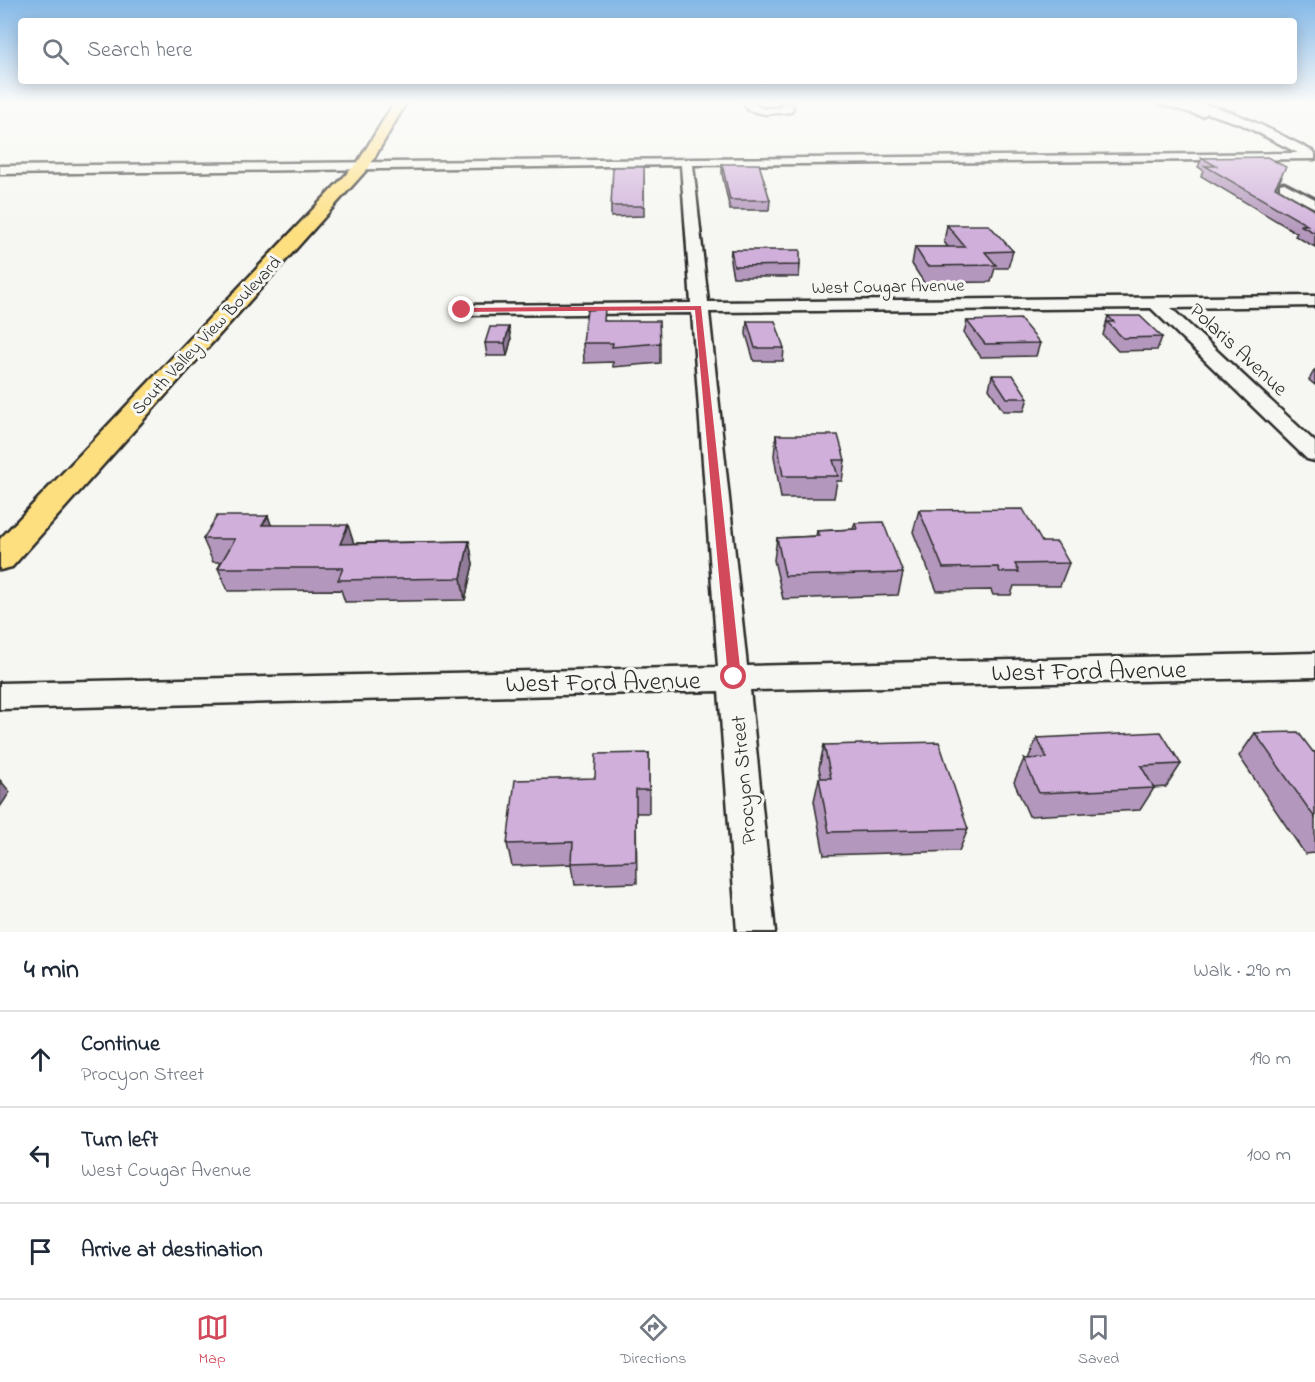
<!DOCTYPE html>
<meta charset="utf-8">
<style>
body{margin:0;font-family:"Indie Flower",sans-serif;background:#f6f6f7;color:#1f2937}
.stop{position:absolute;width:18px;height:18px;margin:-14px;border:4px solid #d1495b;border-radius:50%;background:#fff}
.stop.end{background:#d1495b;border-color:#fff;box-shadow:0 2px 6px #0008}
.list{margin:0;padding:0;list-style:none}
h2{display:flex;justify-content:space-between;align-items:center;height:78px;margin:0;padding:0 24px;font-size:26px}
h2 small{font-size:20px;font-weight:400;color:#747a83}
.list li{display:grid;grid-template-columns:39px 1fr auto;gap:18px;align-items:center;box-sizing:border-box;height:96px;padding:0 24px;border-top:2px solid #e0e1e3}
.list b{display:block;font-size:22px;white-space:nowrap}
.list p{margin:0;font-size:20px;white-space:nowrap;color:#747a83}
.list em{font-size:20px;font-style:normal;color:#747a83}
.icon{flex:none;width:33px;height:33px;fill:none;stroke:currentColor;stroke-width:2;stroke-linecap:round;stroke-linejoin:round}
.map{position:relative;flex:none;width:1315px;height:932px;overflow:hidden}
.search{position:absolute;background:#fff;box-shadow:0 3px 15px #0003;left:18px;right:18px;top:18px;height:66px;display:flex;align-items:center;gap:15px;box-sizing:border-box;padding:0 21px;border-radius:6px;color:#747a83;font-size:22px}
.sheet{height:366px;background:#fff}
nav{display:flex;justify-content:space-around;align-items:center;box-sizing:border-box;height:84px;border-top:2px solid #e0e1e3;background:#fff;font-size:16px;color:#747a83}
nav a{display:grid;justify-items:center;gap:3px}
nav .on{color:#d1495b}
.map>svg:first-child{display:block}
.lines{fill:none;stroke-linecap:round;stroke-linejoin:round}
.minor-casing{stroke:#2b2b2b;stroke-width:5}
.major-casing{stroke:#2b2b2b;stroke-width:5}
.minor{fill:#f6f6f2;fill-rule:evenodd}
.major{fill:#fedf80;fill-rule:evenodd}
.wall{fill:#b397bc;stroke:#2b2b2b;stroke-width:1.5}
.shaded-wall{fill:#927b99;stroke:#2b2b2b;stroke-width:1.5}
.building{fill:#d0b0db;stroke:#2b2b2b;stroke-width:1.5}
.route{fill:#d1495b}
.labels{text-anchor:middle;stroke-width:6;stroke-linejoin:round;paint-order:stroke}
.far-street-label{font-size:18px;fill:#2b2b2b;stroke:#f6f6f2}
.street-label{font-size:21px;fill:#2b2b2b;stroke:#f6f6f2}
.near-street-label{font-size:26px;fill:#2b2b2b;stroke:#f6f6f2}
</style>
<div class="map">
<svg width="1315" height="932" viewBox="0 0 1315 932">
<rect width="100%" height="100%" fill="#f6f6f2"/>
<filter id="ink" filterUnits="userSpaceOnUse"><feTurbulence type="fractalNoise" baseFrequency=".0167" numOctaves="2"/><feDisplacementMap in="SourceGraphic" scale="12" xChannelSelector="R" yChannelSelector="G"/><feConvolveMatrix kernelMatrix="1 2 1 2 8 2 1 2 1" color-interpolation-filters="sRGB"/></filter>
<g filter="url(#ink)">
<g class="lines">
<defs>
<path id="minor" d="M744 103H754C760 111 773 108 783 107L780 103H790L793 107 791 112 765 114 748 110Z
M1157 103H1172L1191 107 1183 103C1218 99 1280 135 1312 151L1315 153V159L693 165 708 302 1315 296V306L1171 308 1315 442V461L1307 459 1151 308 709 312 747 666 1315 653V677L750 690 775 932H737L719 691 0 709V683L718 667 692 313 462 315 453 310 462 305 691 303 681 165 0 174V166L1298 153 1241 124 1207 113 1202 116Z
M1284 183 1315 199V208L1280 190V184Z"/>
<path id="major" d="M394 103H406L369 167 12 567 0 570V539L358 162Z"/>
</defs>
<!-- minor casing -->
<use href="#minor" class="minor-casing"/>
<!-- major casing -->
<use href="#major" class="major-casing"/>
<!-- minor -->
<use href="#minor" class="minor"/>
<!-- major -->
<use href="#major" class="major"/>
</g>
<!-- wall -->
<path class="wall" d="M1202 158 1282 177 1276 187 1315 210V247L1295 236 1297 233 1201 176 1203 170 1198 167Z
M722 164 770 200 769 210H730L722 174Z
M644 167V216L611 217V206Z
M947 225 1013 251 1008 268H995L991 282 924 283 912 264 915 247H948L944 242Z
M731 250 800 265 799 277H733L730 261Z
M1108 316 1162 337 1157 350 1118 351 1103 335Z
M605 321 660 343V363L613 367V362L584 363 583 343Z
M747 321 784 348 783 361H754L746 334Z
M967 321 1040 343 1036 356 981 357 964 333Z
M509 327 511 340 507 356H487L485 343Z
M1315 369V385L1309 380Z
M992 375 1028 398 1024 411H1003L989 389Z
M776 435 845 460 842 481H837L834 498H781L774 456Z
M919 510 1042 542 1069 563 1060 586H1014L1011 595H993L991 590 937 591 913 532Z
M268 516 271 525 353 543 469 541 473 564 465 600 345 602 341 590 228 591 218 568 222 562H213L203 539Z
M855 523 903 573 898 595 783 599 774 560 777 538 816 536 817 531 853 529Z
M1255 733 1315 752V853L1305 854 1239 756Z
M1037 738 1181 764 1166 787 1154 788 1140 810 1029 816 1014 782 1024 759H1028Z
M824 745 968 829 959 851 824 855 814 801 819 778H821L819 768Z
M649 753V813H636L637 883 575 885 572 864 512 866 507 844 595 778Z"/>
<!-- shaded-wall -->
<path class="shaded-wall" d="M509 327 511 340 507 356 505 343Z
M268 516 276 538 262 525Z
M348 525 355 547 340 544Z
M469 541 473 564 465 600 461 578Z
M0 780 10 792 0 807Z"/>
<!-- building -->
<path class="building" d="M1267 157 1286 167 1275 187 1315 210V233L1300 225H1307L1205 166H1216L1202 158Z
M722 164H759L770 200H730Z
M613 167H644V206H611Z
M947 225H989L1013 251 985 252 996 265 927 266 915 247H965Z
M731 250H800V265L734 266Z
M605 309 604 321H659L660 343 612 347 613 343H583L587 310Z
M1108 316H1140L1162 337 1123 338 1107 322H1114Z
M1020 319 1040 343 985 344 967 321Z
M747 321H775L784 348H755Z
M490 327H509L505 343H485Z
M992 375H1013L1028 398H1007Z
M776 435H838L845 460H833L838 476H783Z
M1023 509 1042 542H1057L1069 563 1015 564 1019 572H1000L998 567 943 568 919 510Z
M217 516H268L262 525H348L340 544 469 541 461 578 338 580 343 568H218L235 539H203Z
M883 522 903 573 785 576 777 538 819 536 817 531 857 529 855 523Z
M1161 732 1181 764 1141 766 1154 788 1039 793 1024 759 1047 758 1037 738Z
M1298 732 1313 752H1315V818L1255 733Z
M939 742 968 829 829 832 819 778H831L824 745Z
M649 753V790H636V861L572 863 573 842 507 844 515 780 595 778 596 754Z"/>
</g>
<!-- sky -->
<linearGradient id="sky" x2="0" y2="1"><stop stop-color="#83b8e8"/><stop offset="0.44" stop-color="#fbfbf9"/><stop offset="1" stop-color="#fbfbf9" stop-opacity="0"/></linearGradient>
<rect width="1315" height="233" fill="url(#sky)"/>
<!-- route -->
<path class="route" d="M701 306 741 677 734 683 728 677 695 310 462 312 458 310 462 308Z"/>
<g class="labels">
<!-- far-street labels -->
<g class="far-street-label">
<text transform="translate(888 286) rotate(-1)" y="6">West Cougar Avenue</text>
<text transform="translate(206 335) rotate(-47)" y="6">South Valley View Boulevard</text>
</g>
<!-- street labels -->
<g class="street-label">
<text transform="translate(1239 349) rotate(43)" y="7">Polaris Avenue</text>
<text transform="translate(743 780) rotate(-95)" y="7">Procyon Street</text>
</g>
<!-- near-street labels -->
<g class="near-street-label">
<text transform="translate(1089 670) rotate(-1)" y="9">West Ford Avenue</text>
<text transform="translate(603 681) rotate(-1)" y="9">West Ford Avenue</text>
</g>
</g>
</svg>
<div class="stop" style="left:734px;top:677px"></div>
<div class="stop end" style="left:462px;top:310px"></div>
<div class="search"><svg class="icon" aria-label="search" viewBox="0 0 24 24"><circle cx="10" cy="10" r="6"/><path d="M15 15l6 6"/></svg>Search here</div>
</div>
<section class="sheet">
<h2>4 min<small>Walk · 290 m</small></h2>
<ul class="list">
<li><svg class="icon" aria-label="ahead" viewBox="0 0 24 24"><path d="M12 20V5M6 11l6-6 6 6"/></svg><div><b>Continue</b><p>Procyon Street</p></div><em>190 m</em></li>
<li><svg class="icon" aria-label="left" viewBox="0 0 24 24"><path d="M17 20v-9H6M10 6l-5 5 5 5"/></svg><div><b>Turn left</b><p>West Cougar Avenue</p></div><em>100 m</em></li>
<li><svg class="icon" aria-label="arrive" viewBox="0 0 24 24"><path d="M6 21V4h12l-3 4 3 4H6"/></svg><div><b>Arrive at destination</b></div></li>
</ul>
</section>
<nav>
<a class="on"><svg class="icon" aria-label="map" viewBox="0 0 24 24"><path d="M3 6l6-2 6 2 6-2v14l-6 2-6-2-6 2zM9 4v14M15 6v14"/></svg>Map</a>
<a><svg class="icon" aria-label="directions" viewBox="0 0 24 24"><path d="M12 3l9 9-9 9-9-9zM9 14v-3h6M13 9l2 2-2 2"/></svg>Directions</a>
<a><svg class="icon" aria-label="saved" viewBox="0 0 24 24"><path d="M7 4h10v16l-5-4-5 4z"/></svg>Saved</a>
</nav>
